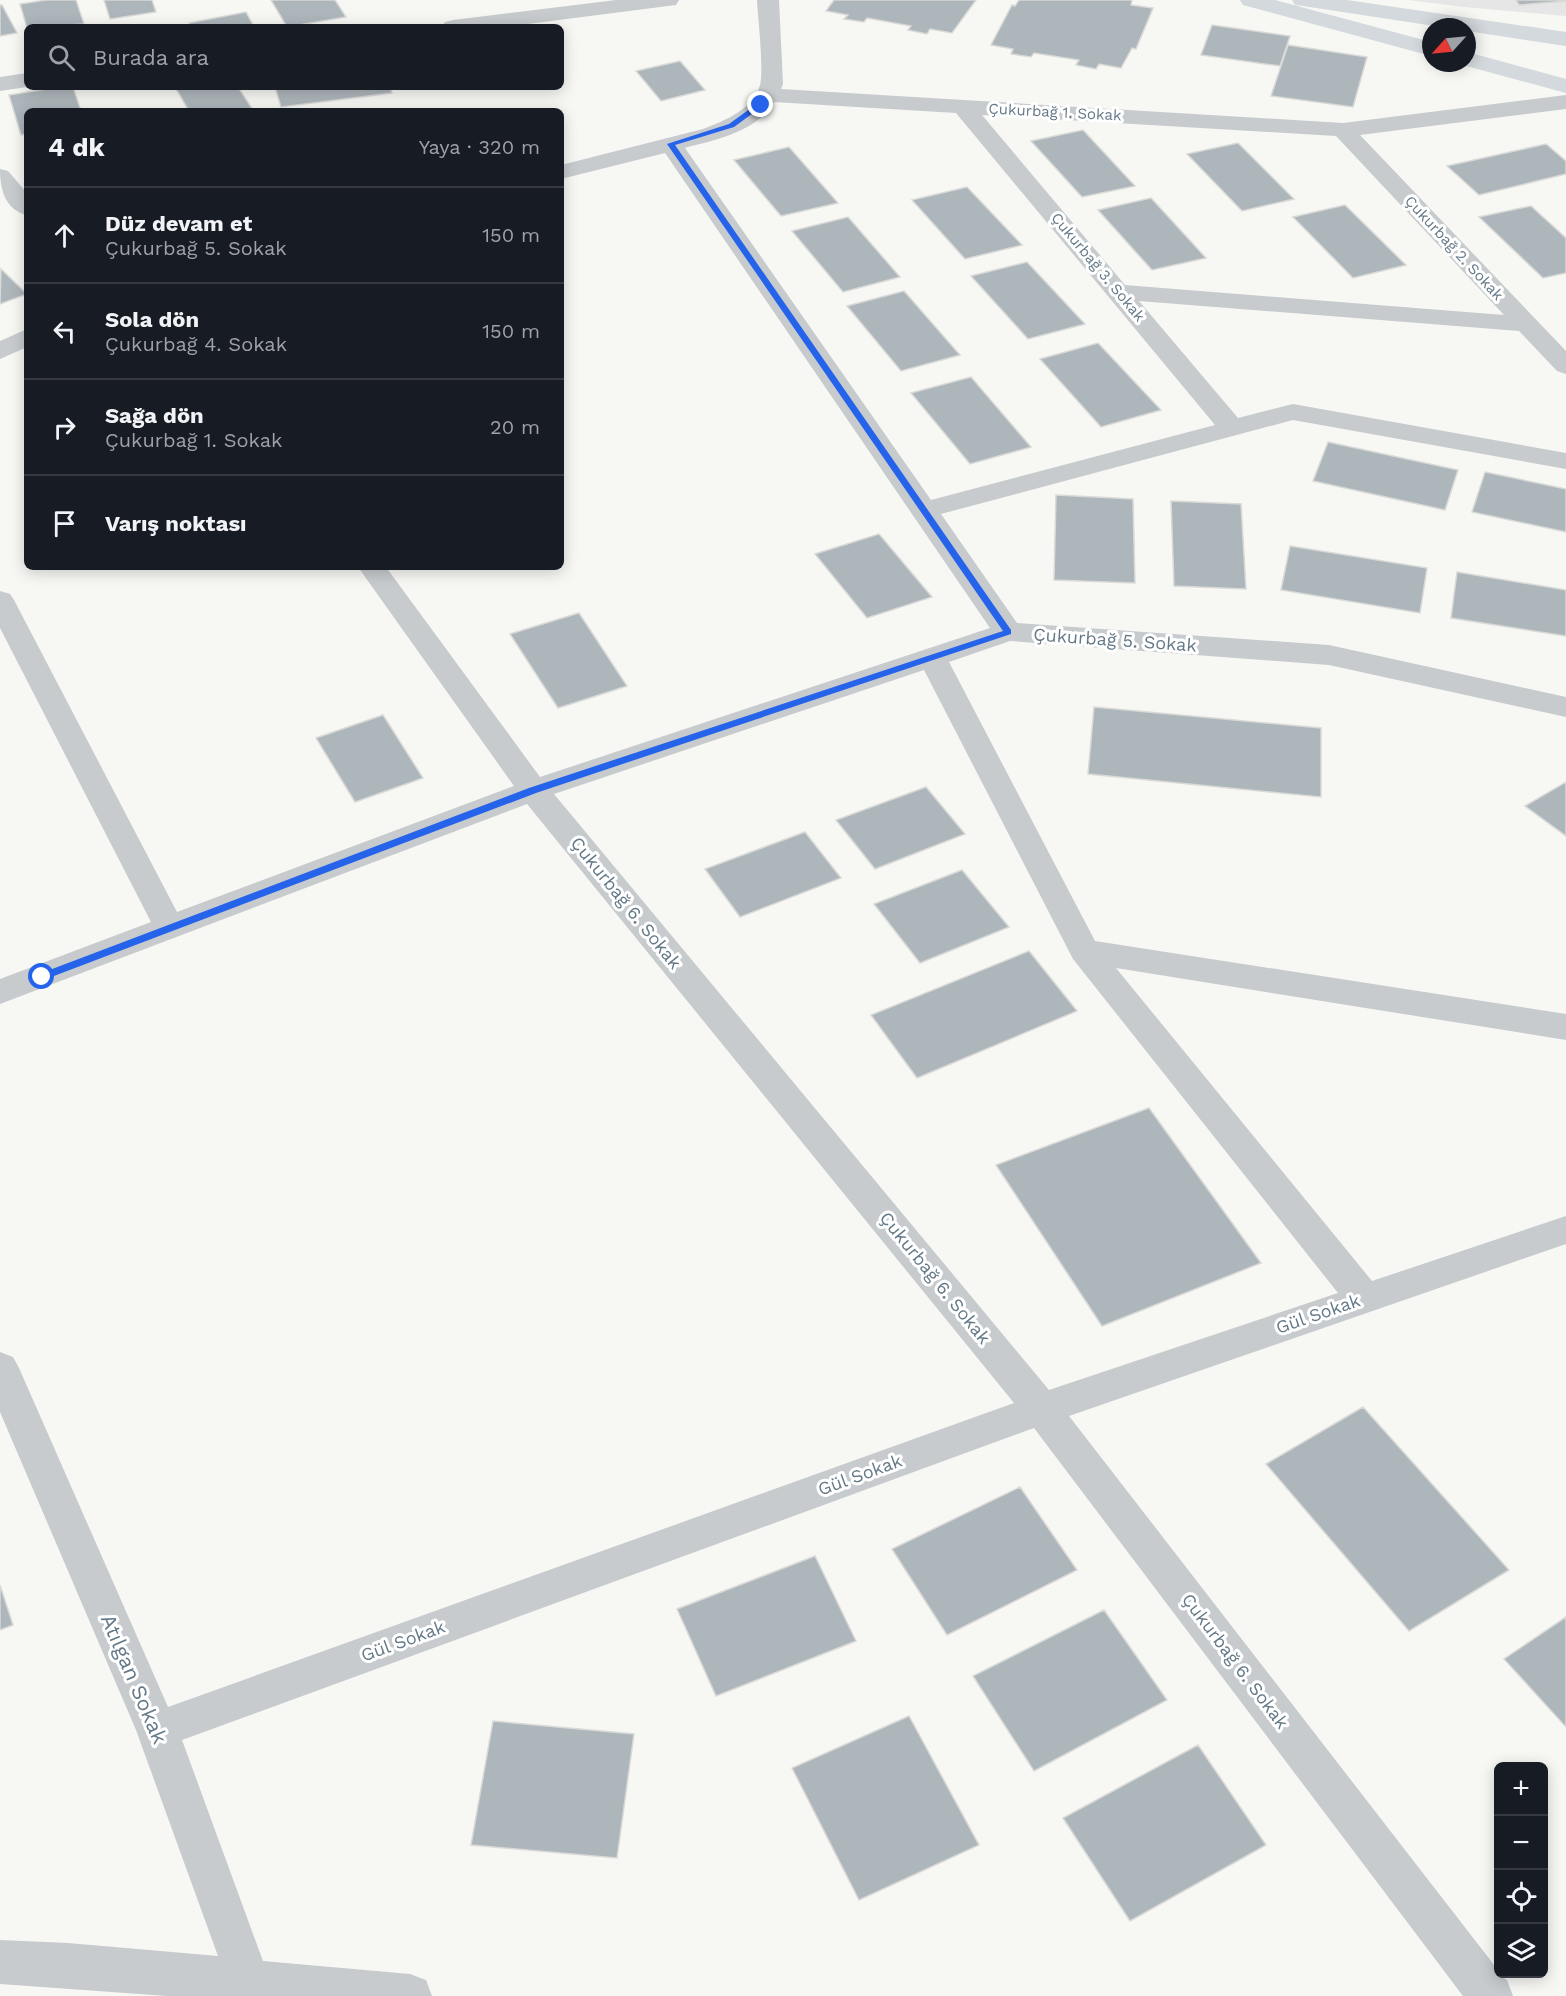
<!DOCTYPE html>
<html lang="tr">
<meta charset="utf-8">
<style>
body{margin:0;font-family:"Work Sans",sans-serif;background:#242831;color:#f1f3f6}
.controls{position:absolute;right:18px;bottom:18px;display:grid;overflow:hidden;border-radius:9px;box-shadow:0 3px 15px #0003}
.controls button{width:54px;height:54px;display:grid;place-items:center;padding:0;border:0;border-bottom:2px solid #363941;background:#171b24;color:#f1f3f6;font:30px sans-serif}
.compass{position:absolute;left:1422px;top:18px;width:54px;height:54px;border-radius:50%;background:#171b24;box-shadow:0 3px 15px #0003;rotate:243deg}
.stop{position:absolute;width:18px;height:18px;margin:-14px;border:4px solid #2563eb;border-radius:50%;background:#fff}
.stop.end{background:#2563eb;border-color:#fff;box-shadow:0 2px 6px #0008}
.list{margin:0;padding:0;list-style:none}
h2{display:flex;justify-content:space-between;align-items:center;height:78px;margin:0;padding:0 24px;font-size:26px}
h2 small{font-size:20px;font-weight:400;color:#9ea1a6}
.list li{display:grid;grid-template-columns:39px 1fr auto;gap:18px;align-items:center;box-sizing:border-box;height:96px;padding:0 24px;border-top:2px solid #363941}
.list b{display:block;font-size:22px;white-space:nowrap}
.list p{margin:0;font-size:20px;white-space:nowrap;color:#9ea1a6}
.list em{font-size:20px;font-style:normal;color:#9ea1a6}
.icon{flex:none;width:33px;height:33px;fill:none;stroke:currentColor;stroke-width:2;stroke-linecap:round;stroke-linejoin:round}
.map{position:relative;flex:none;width:1566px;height:1996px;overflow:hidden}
.search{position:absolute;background:#171b24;box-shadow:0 3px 15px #0003;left:24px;top:24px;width:540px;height:66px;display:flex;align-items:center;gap:15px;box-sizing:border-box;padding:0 21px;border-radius:9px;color:#9ea1a6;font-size:22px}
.panel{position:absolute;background:#171b24;box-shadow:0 3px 15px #0003;left:24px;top:108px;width:540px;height:462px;border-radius:9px}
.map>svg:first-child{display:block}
.built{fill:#e5e6e5}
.building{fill:#adb6bb;stroke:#d9d9d7;stroke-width:1.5}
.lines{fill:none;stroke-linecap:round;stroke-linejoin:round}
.minor{fill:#c7cbce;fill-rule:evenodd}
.major{fill:#d4d9dd;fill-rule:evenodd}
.route{fill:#2563eb}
.labels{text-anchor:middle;stroke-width:6;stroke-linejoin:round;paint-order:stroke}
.far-street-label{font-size:15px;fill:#647987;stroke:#fff}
.street-label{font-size:18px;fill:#647987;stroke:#fff}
.near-street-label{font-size:21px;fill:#647987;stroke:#fff}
</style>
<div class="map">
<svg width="1566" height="1996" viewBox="0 0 1566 1996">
<rect width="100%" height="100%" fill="#f7f7f4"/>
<!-- built -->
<path class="built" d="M1408 0H1566V16L1464 7Z"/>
<!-- building -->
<path class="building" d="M46 0H76L84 24 27 28 20 4Z
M104 0H152L156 12 110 19Z
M271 0H335L346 17 287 27Z
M834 0H976L952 33 930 29 927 34 908 30 911 26 867 18 864 22 844 19 848 15 826 11Z
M1019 0H1132L1131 5 1153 8 1136 49 1132 48 1121 68 1099 64 1096 69 1076 65 1079 60 1034 53 1031 57 1011 54 1013 49 991 45 1012 5 1015 6Z
M1516 0H1566V1L1519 5Z
M0 5H2L17 33 0 36Z
M246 12 254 27H191L189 23Z
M1212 25 1290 36 1280 66 1201 55Z
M1288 45 1367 57 1353 107 1271 96Z
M680 61 705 90 661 101 636 71Z
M59 87H73L81 111H27V134L21 135 9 95Z
M175 87H238L253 110 189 111Z
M275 87H390L392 93 281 107Z
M1083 130 1135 186 1082 197 1031 141Z
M1238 143 1294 199 1242 211 1187 154Z
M1546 144 1566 161V174L1479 195 1447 166Z
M789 147 838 203 781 216 734 160Z
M967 187 1022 245 965 259 912 200Z
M1151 198 1206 258 1152 270 1098 210Z
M1345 205 1406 265 1353 278 1293 217Z
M1531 206 1566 238V273L1543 278 1479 217Z
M848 217 900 277 843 292 792 231Z
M1027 262 1085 324 1028 339 971 276Z
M1 269 27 294 0 304Z
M904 291 960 355 901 371 847 306Z
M1098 343 1161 410 1101 427 1040 359Z
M971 377 1031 447 970 464 911 393Z
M1328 442 1458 470 1445 510 1313 481Z
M1485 472 1566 489V532L1472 512Z
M1056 495 1133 499 1135 583 1054 580Z
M1171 501 1241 504 1246 589 1174 586Z
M879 534 932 597 867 618 815 554Z
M1290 546 1427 568 1420 613 1281 590Z
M1457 572 1566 590V636L1451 618Z
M579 613 627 686 558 708 510 634Z
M1094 707 1321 728V797L1088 774Z
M383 715 423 778 355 802 316 738Z
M1566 782V836L1525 806Z
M926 787 965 834 875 869 836 820Z
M805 832 841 878 740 917 705 869Z
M962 870 1009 927 920 963 874 904Z
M1029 951 1077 1011 917 1078 871 1015Z
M1149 1108 1261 1263 1102 1326 996 1165Z
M1363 1407 1509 1570 1409 1631 1266 1464Z
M1020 1487 1077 1570 947 1635 892 1549Z
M815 1556 856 1641 716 1696 677 1609Z
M0 1585 13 1625 0 1630Z
M1104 1610 1167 1700 1034 1771 973 1676Z
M1566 1617V1727L1504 1659Z
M909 1716 979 1845 859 1900 792 1768Z
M493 1721 634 1734 617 1858 471 1845Z
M1198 1745 1266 1845 1130 1921 1063 1818Z"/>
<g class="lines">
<!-- minor -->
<path class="minor" d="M616 0H679L676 5 668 6 505 27H442L445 22 453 20Z
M757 0H779L783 84 781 89 1343 123 1566 95V109L1360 135 1566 351V374L1557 371 1519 331 1139 301 1238 418 1293 404 1566 453V469L1293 420 941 514 1017 623 1329 645 1566 697V717L1329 665 1010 641 949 662 1095 941 1566 1014V1040L1116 968 1372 1281 1566 1216V1244L1069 1416 1498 1970V1974L1507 1980 1513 1996H1463L1034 1428 182 1740 263 1961 410 1974 426 1980 432 1996H167L0 1984V1940L68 1943 218 1956 136 1730 0 1412V1352L13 1357 19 1368 168 1707 1014 1403 527 804 0 1004V979L151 922 0 628V591L10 594 14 600 177 912 514 786 358 567H386L540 777 990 628 665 153 561 179V165L703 129C724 121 754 109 760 85 764 71 758 18 757 0ZM774 102 956 113 1215 425 931 500 685 148C715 140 757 132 774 102ZM982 115 1336 136 1504 315 1125 285ZM924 670 1073 959 1338 1293 1049 1390 554 794Z
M27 73V87L0 91V77Z
M0 169 8 171 27 193V215C5 210 0 189 0 169Z
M27 329V347L0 359V341Z"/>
<!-- major -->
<path class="major" d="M1240 0H1275L1431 42V56L1243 5Z
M1292 0H1347L1566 32V46L1467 31V27H1441L1303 6 1295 5Z
M1467 52 1566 79V93L1459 64 1467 63Z"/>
</g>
<!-- route -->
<path class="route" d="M758 103 764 105 734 127 675 145 1011 630V634L536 793 46 979H39V974L529 788 1003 631 667 144 729 124Z"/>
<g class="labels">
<!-- far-street labels -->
<g class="far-street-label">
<text transform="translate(1055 112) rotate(3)" y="5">Çukurbağ 1. Sokak</text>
<text transform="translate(1454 248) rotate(47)" y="5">Çukurbağ 2. Sokak</text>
<text transform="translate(1098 267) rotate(50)" y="5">Çukurbağ 3. Sokak</text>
</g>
<!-- street labels -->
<g class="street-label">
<text transform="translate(1115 640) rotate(4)" y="6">Çukurbağ 5. Sokak</text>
<text transform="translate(626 903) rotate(51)" y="6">Çukurbağ 6. Sokak</text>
<text transform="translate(935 1278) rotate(51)" y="6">Çukurbağ 6. Sokak</text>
<text transform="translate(1318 1314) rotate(-19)" y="6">Gül Sokak</text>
<text transform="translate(860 1475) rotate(-20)" y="6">Gül Sokak</text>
<text transform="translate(403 1641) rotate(-20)" y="6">Gül Sokak</text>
<text transform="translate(1235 1661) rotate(53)" y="6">Çukurbağ 6. Sokak</text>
</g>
<!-- near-street labels -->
<g class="near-street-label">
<text transform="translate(134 1679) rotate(67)" y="7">Atılgan Sokak</text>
</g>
</g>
</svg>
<div class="controls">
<button>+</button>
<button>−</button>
<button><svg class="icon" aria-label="locate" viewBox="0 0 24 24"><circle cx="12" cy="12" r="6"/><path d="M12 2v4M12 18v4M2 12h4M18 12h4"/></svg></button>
<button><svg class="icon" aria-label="layers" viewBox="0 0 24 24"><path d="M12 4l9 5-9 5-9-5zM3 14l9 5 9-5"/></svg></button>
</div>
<svg class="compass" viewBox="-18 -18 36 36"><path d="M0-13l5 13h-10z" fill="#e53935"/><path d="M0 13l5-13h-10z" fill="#9ea1a6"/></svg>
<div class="stop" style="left:42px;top:977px"></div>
<div class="stop end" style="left:761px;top:105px"></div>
<div class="search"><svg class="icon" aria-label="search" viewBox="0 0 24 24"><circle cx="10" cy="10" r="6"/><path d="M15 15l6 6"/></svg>Burada ara</div>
<section class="panel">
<h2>4 dk<small>Yaya · 320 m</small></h2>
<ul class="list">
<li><svg class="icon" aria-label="ahead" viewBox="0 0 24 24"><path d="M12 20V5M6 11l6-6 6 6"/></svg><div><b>Düz devam et</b><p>Çukurbağ 5. Sokak</p></div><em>150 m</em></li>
<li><svg class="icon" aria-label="left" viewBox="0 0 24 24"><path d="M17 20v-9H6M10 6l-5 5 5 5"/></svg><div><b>Sola dön</b><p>Çukurbağ 4. Sokak</p></div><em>150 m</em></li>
<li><svg class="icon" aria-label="right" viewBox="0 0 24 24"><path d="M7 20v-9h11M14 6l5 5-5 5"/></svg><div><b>Sağa dön</b><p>Çukurbağ 1. Sokak</p></div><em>20 m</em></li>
<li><svg class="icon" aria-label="arrive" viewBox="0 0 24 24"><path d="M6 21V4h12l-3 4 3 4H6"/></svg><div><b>Varış noktası</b></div></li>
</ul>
</section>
</div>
